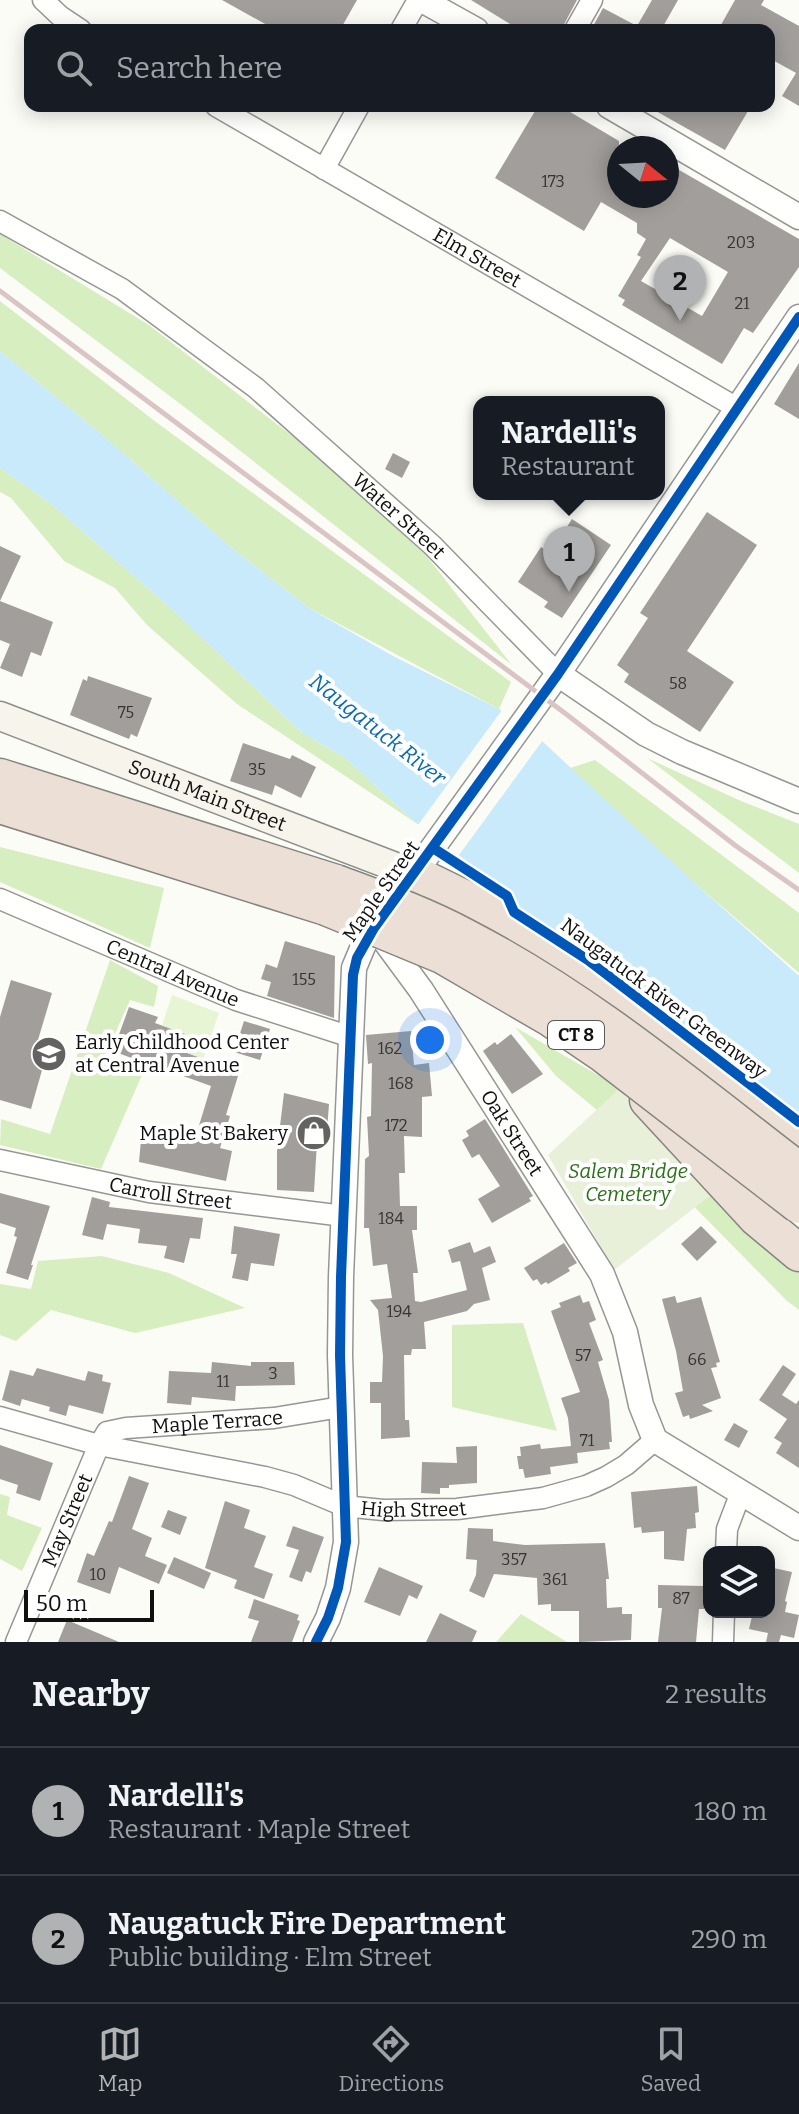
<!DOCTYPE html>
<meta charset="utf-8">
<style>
body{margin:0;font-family:Bitter,serif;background:#20242c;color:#f1f3f6}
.controls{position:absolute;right:24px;bottom:24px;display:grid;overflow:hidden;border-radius:16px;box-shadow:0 4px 20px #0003}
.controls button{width:72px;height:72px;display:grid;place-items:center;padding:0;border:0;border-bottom:2px solid #363941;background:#171b24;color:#f1f3f6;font:40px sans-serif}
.compass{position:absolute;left:607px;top:136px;width:72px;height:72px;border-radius:50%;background:#171b24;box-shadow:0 4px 20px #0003;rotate:108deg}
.scale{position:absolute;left:24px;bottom:20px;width:130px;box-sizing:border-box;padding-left:8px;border:4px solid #101010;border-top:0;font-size:22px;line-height:28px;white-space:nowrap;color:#101010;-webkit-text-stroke:6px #fff;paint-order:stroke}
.you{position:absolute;left:430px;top:1040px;width:28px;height:28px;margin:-20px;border:6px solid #fff;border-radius:50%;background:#1a73e8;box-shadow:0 0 0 12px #1a73e833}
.badge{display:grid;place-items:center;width:52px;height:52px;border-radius:50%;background:#b1b2b3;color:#111;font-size:26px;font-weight:700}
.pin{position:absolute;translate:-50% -66px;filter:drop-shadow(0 2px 4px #0008)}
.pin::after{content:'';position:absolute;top:42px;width:28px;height:24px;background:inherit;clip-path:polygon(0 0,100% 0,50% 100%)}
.popup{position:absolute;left:473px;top:396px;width:192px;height:104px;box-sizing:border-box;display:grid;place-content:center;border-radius:16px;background:#171b24;filter:drop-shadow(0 2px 6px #0005);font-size:26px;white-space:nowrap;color:#9ea1a6}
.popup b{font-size:30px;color:#f1f3f6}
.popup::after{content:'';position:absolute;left:50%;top:100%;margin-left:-16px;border:16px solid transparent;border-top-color:#171b24}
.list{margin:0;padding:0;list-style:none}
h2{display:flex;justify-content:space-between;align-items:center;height:104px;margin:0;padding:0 32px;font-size:34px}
h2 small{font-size:26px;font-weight:400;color:#9ea1a6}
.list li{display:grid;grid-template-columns:52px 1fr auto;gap:24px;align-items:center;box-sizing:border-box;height:128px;padding:0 32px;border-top:2px solid #363941}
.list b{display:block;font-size:30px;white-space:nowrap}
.list p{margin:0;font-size:26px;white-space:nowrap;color:#9ea1a6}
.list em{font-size:26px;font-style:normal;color:#9ea1a6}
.icon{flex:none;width:44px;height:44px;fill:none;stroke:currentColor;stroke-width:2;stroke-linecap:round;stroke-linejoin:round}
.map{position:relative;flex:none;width:799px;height:1642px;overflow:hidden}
.search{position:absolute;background:#171b24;box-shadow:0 4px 20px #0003;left:24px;right:24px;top:24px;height:88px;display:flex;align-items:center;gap:20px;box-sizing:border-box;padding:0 28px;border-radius:16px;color:#9ea1a6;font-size:30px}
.sheet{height:360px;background:#171b24}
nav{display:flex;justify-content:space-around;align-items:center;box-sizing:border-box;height:112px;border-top:2px solid #363941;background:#171b24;font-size:22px;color:#9ea1a6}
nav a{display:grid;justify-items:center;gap:4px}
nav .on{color:#b1b2b3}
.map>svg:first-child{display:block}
.green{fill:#e7f5d4}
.forest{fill:#d7eec1}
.cemetery{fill:#e9f0d9}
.water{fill:#c8eafb}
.pier{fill:#fcfcf7}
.building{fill:#a19e9b;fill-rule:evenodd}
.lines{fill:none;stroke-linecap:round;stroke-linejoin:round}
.minor-casing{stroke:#969694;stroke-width:23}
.tertiary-casing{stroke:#969694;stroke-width:27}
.secondary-casing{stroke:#8d8d8b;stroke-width:31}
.motorway-casing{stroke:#848481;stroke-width:39}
.minor{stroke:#fffffe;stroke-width:20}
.tertiary{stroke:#fffffe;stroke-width:24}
.secondary{stroke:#f6f4eb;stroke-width:28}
.motorway{stroke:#ece0d6;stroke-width:36}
.rail{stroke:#dbc4c5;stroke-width:5}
.motorway-bridge-casing{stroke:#848481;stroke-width:39;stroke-linecap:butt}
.motorway-bridge{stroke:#ece0d6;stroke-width:36}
.cycleway-casing{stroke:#fff;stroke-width:15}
.cycleway{stroke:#0057b8;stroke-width:10}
.labels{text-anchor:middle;stroke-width:8;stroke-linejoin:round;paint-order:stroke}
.number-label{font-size:16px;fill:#343433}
.shield{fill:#fff;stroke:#585858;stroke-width:2}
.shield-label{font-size:18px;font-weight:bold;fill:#101010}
.street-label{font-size:20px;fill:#101010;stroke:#fff}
.poi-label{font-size:20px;fill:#101010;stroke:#fff;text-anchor:start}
.park-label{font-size:20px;font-style:italic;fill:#2c7118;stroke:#fff}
.water-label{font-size:22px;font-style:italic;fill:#0a6bb2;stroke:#fff}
</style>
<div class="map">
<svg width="799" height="1642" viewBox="0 0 799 1642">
<rect width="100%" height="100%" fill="#fcfcf7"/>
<!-- green -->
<path class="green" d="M172 995 219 1013 203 1059 179 1050 184 1034 162 1025Z"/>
<!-- forest -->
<path class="forest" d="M0 234 149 325 309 449 425 554 512 665 187 409 0 268Z
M0 301 156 422 511 682 499 709 309 608 233 549 101 434 0 351Z
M0 468 50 503 165 603 301 732 345 758 416 823 237 704 147 625 115 588 64 561 11 498 0 492Z
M647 758 741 801 799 824V873Z
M595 760 799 913V973L697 885 570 768Z
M0 847 164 888 150 948 0 882Z
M110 960 158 986 154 1007 130 1000 105 1056 145 1068 101 1169 0 1145 1 1119 50 1134Z
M515 1027 610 1082 746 1224 799 1264V1310L787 1301 609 1120 556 1076Z
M102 1256 169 1273 245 1308 135 1333 51 1310 16 1341 0 1335V1284L31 1289 38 1261Z
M523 1323 557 1431 452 1407V1325Z
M0 1494 10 1497 7 1515 42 1528 22 1571 0 1559Z
M521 1614 567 1642H496Z"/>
<!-- cemetery -->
<path class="cemetery" d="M619 1089 715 1192 614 1270 548 1155Z"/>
<!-- water -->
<path class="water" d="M0 351 101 434 233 549 309 608 393 656 499 709 542 741 697 885 799 976V1154L517 913 508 892 416 823 345 758 301 732 165 603 50 503 0 468Z"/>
<!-- pier -->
<path class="pier" d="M502 710 543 740 459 855 418 825Z"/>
<!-- building -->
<path class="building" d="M222 0H357L340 30H276Z
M471 0H577L561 30H520Z
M652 0H678L661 30H591L603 8 637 26Z
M735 0H764L761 5 799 26V106L782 96 796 73 769 58V30H718Z
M538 106H560L619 141V196H667V163L799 239V267L753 333 744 328 722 364 622 305 625 300 618 296 641 257 637 255 646 239 637 233V223L601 202 584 231 495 178ZM670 238 728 272 702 316 641 281Z
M647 106H751L725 150Z
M799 363V419L774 404Z
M393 453 410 462 402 478 385 469Z
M707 512 757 545 687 651 734 682 700 732 624 682 629 674 617 665 648 618 640 613Z
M572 519 611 545 562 618 544 607 548 602 518 582 541 547 550 553Z
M0 546 21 556 0 601Z
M0 601 53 622 41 656 31 652 22 677 0 668 10 644 0 640Z
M88 676 152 698 137 737 131 734 129 739 70 715 83 679 87 681Z
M243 743 290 759 292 755 316 767 301 798 275 785 272 795 230 781Z
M285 941 335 956 334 1018 267 996 271 982 261 979 266 964 277 968Z
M11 980 52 993 32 1060 44 1063 31 1109 0 1100V1017Z
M129 1007 158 1017 155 1023 185 1034 179 1050 203 1059 201 1064 238 1076 226 1115 230 1116 220 1148 232 1151 226 1181 139 1162 141 1140 150 1141V1136L194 1142 211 1086 147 1063 145 1068 132 1064 134 1059 113 1051Z
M244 1021 270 1029 260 1060 234 1052Z
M411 1031 414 1065 429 1063 432 1096 422 1097V1137L404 1136 405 1173H399L400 1206H417V1230H412L418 1273H413L415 1301 421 1302 467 1290 460 1261 452 1263 448 1250 470 1242 474 1253 490 1246 496 1262 482 1268 490 1300 474 1304 467 1311 424 1322 426 1349H412L411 1355H404L405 1420H409L410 1437 381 1439V1403H370V1382H382L383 1356 378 1310 370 1300 392 1298 387 1264 373 1266 369 1228H364L365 1159 369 1156 367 1117 371 1116 372 1063 368 1064 366 1035Z
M511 1034 543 1074 512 1094 483 1051 495 1042 497 1045Z
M284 1093 329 1104 326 1144 317 1142 314 1192 277 1190V1151Z
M485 1119 533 1196 529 1198 531 1201 492 1223 478 1199 500 1186 479 1154 472 1158 462 1140 469 1136 466 1131Z
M0 1193 50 1206 31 1265H33L28 1280 6 1273 17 1237 14 1236 16 1228 0 1223Z
M92 1197 110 1202 109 1207 203 1218 200 1239 190 1238 184 1263 164 1258 167 1246 138 1243 140 1229 107 1224 103 1240 82 1235Z
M234 1226 280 1234 274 1266 251 1263 248 1281 232 1278 237 1254H231Z
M701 1226 717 1242 697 1261 681 1244Z
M564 1243 577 1263 568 1268 570 1271 548 1284 546 1282 541 1285 537 1279 533 1281 524 1268Z
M580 1295 583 1303 589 1301 596 1320 589 1323 603 1360 598 1362 609 1400 612 1442H609L610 1449 577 1453 578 1463 550 1467 551 1474 525 1478 523 1469H519L517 1456H521L520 1447 540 1444 541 1449 571 1446 568 1418 561 1398 580 1392 551 1311 561 1307 559 1303Z
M675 1296 677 1303 701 1297 720 1362 716 1363 717 1367 711 1368 721 1398 702 1405 713 1411 690 1419 689 1415 683 1417 675 1393 683 1391 676 1351 662 1299Z
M212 1362 251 1366V1362H294L295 1385 236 1386 235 1401 192 1397 191 1405 167 1403 169 1371 211 1373Z
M783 1365 796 1374 782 1395 796 1404 799 1400V1468L776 1453 782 1443 774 1438 787 1419 759 1400Z
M37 1368 85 1381 88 1371 103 1375 102 1381 111 1383 103 1414 69 1405 66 1416 49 1411 50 1407 22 1399 20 1406 2 1400 10 1370 33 1376Z
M734 1423 748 1431 739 1448 724 1440Z
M0 1445 53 1463 40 1501 16 1493 18 1485 0 1479Z
M477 1446V1483L449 1485V1488H440V1494L421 1493 422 1462 457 1463 456 1447Z
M129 1476 149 1483 132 1529 152 1538 145 1556 167 1565 159 1584 119 1567 110 1594 77 1582 87 1553 94 1556 109 1521 112 1522Z
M697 1486 699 1512 695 1513 696 1528 687 1529 684 1561 664 1559V1531L642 1533 641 1527 634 1528 631 1492Z
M225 1501 250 1510 244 1528 266 1536 254 1567 273 1574 264 1599 234 1588 237 1580 205 1568Z
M168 1510 187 1517 180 1535 161 1527Z
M293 1526 324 1537 311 1573 306 1571 302 1582 289 1577 299 1550 286 1546Z
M468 1528 493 1529V1541L525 1545 605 1543 609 1579H606L607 1608 622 1607V1614H632L631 1640 579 1642V1611H551V1604L538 1605 537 1578 494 1574 484 1598 469 1591 476 1575 477 1560 466 1559Z
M174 1557 211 1573 204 1589 167 1573Z
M379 1567 423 1586 417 1599 409 1595 400 1616 364 1602Z
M769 1567 792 1572 785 1601 787 1602 785 1612 799 1615 794 1638 781 1635 779 1642H766L768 1633 749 1629 753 1612H769Z
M658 1585 704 1586V1609H699L696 1642H658L662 1608H658Z
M254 1599 299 1615 297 1620 300 1621 292 1642H251L259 1621 248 1618Z
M440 1613 477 1631 472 1642H426Z
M67 1620 119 1642H58Z"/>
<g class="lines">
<defs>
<g id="minor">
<path d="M43 0 60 16 81 30"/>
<path d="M401 30 418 0"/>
<path d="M575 30 592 0"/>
<path id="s1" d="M216 106 737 408"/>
<path d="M324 169 359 106"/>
<path id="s2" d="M0 221 122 289 256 388 432 545 558 674"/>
<path id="s3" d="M0 899 236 1000 351 1037"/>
<path id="s4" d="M0 1160 149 1192 344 1216"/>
<path id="s5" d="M0 1417 99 1445 265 1477 294 1485 344 1506 383 1510 457 1509 543 1498 586 1486 606 1477 626 1465 655 1440"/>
<path d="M726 1552 727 1529 741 1492"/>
<path id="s6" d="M16 1642 99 1445 107 1432 126 1428 274 1418 341 1407"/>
<path d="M723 1642 724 1612"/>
</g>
<g id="tertiary">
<path d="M422 0 476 30"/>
<path d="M609 106 799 217"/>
<path d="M558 674 646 734 682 752 799 801"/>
<path d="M406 885 558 674 799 317"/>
<path id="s7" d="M379 933 421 990 602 1274 625 1332 641 1405 655 1440 799 1528"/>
<path d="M316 1642 328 1618 338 1588 346 1542 340 1355 341 1277 354 968 364 944 382 918"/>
</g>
<g id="secondary">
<path id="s8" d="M0 716 414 874"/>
</g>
<path id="motorway" d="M0 777 336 883
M0 805 326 907
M414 874 424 899 459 930
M414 874 484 908 549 950 799 1138
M648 1100 757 1218 799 1253"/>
</defs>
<!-- minor casing -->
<use href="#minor" class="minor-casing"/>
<!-- tertiary casing -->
<use href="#tertiary" class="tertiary-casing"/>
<!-- secondary casing -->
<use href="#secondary" class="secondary-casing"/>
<!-- motorway casing -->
<use href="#motorway" class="motorway-casing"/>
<!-- minor -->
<use href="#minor" class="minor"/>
<!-- tertiary -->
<use href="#tertiary" class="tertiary"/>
<!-- secondary -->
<use href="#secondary" class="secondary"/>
<!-- motorway -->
<use href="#motorway" class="motorway"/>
<!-- rail -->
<path class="rail" d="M0 291 566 714 736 846 799 890"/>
<defs>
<path id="motorway-bridge" d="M336 883C379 899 424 915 465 937 587 1000 691 1088 799 1171
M326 907 442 955 552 1019 602 1053 799 1205"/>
</defs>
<!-- motorway-bridge casing -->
<use href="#motorway-bridge" class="motorway-bridge-casing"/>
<!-- motorway-bridge -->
<use href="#motorway-bridge" class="motorway-bridge"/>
<defs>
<path id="cycleway" d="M433 848 507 896 514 912 588 960 799 1122
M316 1642 328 1618 338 1588 346 1542 340 1355 341 1277 353 975 357 958 374 928 558 674 799 317"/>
</defs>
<!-- cycleway casing -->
<use href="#cycleway" class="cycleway-casing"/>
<!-- cycleway -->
<use href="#cycleway" class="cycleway"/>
</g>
<!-- icons -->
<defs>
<symbol id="school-disc" viewBox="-11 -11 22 22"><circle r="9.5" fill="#636361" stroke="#fff"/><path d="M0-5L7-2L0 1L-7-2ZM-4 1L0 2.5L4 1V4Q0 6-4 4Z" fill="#fff"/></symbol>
<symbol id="shop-disc" viewBox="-11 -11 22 22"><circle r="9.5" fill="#636361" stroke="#fff"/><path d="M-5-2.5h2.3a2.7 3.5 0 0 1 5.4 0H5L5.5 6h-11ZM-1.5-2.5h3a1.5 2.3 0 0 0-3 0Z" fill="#fff"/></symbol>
</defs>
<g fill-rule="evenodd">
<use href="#school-disc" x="29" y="1034" width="40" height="40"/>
<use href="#shop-disc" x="294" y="1113" width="40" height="40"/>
</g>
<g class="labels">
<!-- number labels -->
<g class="number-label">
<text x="553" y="187">173</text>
<text x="741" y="248">203</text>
<text x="742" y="309">21</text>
<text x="678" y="689">58</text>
<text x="126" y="718">75</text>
<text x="257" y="775">35</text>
<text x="304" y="985">155</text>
<text x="390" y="1054">162</text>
<text x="401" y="1089">168</text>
<text x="396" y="1131">172</text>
<text x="391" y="1224">184</text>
<text x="399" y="1317">194</text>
<text x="583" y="1361">57</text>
<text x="697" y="1365">66</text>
<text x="273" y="1379">3</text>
<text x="223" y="1387">11</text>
<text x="587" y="1446">71</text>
<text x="514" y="1565">357</text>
<text x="98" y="1580">10</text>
<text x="555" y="1585">361</text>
<text x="681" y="1604">87</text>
</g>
<!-- shield labels -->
<rect class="shield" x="548" y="1021" width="56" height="28" rx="6"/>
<g class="shield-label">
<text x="576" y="1041">CT 8</text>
</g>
<!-- street labels -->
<g class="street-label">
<text dy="7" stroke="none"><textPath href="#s1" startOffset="302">Elm Street</textPath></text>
<text dy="7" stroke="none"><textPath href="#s2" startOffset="498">Water Street</textPath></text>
<text dy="7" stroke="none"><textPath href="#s8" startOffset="222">South Main Street</textPath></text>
<text transform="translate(381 891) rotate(-55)" y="7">Maple Street</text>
<text dy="7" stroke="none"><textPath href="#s3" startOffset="188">Central Avenue</textPath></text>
<text transform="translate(664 998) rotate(37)" y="7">Naugatuck River Greenway</text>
<text dy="7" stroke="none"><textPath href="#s7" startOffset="240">Oak Street</textPath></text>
<text dy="7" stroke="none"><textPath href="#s4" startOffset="174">Carroll Street</textPath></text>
<text dy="7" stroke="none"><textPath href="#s6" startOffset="340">Maple Terrace</textPath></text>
<text dy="7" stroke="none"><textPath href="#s5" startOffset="426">High Street</textPath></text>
<text dy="7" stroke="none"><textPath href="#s6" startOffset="132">May Street</textPath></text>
</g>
<!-- poi labels -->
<g class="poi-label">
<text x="75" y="1049">Early Childhood Center<tspan x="75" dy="23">at Central Avenue</tspan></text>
<text x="288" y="1140" text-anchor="end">Maple St Bakery</text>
</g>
<!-- park labels -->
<g class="park-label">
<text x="628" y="1178">Salem Bridge<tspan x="628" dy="23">Cemetery</tspan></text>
</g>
<!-- water labels -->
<g class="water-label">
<text transform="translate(378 729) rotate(38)" y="8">Naugatuck River</text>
</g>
</g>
</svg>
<div class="controls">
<button><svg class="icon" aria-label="layers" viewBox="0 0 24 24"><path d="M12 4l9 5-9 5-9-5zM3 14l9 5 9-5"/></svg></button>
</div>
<svg class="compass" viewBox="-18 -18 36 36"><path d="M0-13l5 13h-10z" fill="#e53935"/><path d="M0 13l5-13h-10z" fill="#9ea1a6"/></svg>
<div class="scale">50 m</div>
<div class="you"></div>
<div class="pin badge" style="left:569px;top:592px">1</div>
<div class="popup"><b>Nardelli's</b>Restaurant</div>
<div class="pin badge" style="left:680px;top:321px">2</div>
<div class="search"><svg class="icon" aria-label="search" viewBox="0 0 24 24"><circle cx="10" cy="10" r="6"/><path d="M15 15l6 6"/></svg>Search here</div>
</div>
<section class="sheet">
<h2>Nearby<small>2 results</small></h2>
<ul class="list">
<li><span class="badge">1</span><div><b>Nardelli's</b><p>Restaurant · Maple Street</p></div><em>180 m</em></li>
<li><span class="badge">2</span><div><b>Naugatuck Fire Department</b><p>Public building · Elm Street</p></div><em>290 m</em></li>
</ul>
</section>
<nav>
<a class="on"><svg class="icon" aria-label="map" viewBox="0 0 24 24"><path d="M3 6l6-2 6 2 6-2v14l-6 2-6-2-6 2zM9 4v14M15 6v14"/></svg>Map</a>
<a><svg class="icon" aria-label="directions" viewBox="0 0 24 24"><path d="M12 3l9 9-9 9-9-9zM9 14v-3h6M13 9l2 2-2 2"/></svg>Directions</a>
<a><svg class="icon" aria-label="saved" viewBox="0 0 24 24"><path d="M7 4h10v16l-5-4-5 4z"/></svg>Saved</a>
</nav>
